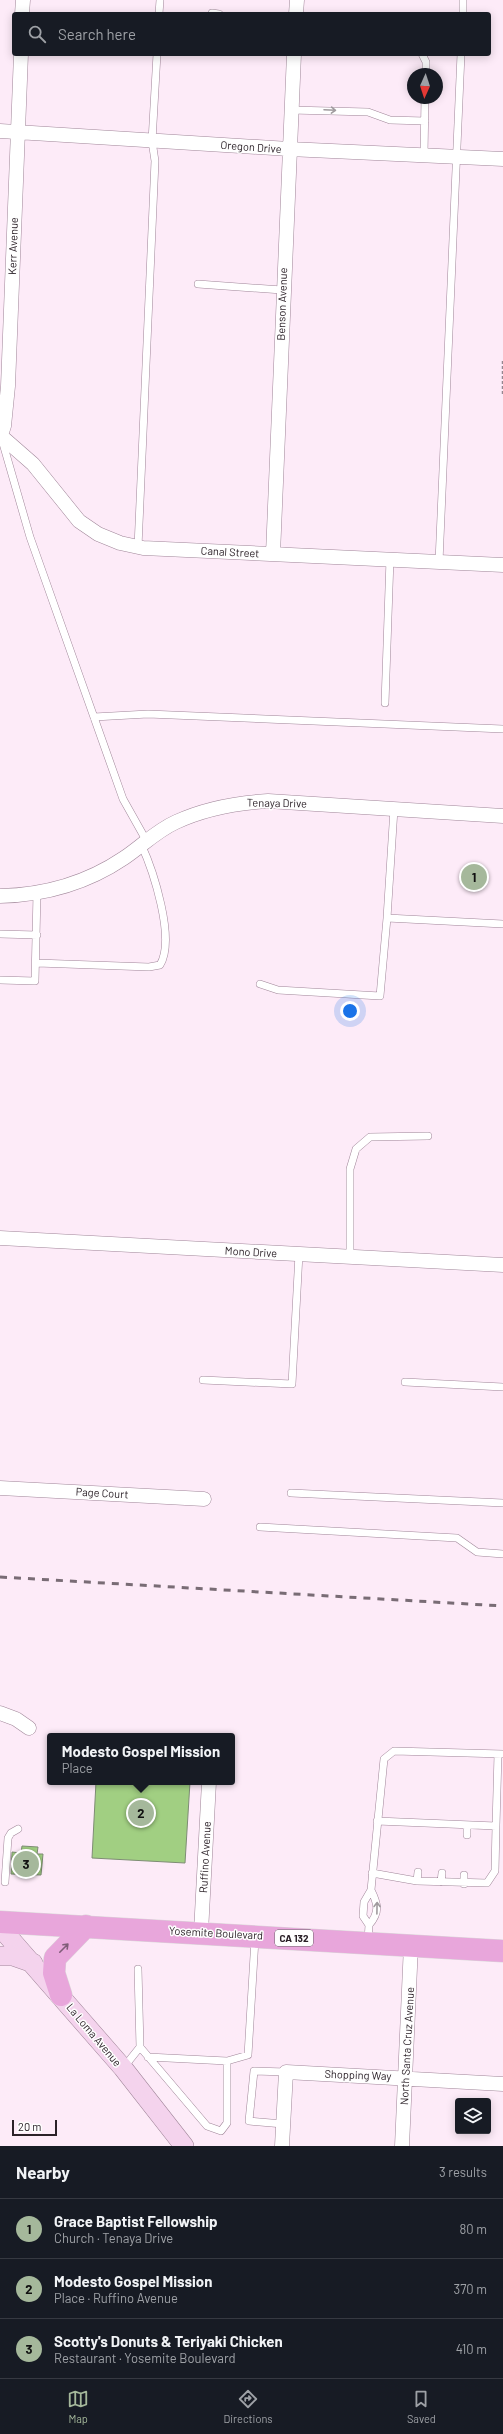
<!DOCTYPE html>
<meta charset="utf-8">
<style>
body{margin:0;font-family:Barlow,sans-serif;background:#20242c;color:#f1f3f6}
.controls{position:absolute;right:12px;bottom:12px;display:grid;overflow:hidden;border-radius:4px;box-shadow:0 2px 10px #0003}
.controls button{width:36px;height:36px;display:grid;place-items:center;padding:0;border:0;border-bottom:1px solid #363941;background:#171b24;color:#f1f3f6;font:20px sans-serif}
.compass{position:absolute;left:407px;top:68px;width:36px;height:36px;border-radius:50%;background:#171b24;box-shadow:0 2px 10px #0003;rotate:183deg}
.scale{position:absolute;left:12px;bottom:10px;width:45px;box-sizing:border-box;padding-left:4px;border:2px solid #2b2128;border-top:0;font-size:11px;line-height:14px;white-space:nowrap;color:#2b2128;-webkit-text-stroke:3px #fefefe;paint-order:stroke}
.you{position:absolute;left:350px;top:1011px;width:14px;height:14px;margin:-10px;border:3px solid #fff;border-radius:50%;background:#1a73e8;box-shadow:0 0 0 6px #1a73e833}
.badge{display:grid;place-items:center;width:26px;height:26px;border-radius:50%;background:#a5b89b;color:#111;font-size:13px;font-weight:700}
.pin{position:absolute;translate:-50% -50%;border:2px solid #fff;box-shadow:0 1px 4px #0006}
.popup{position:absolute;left:47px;top:1733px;width:188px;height:52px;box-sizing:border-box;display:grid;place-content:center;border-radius:4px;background:#171b24;filter:drop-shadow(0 1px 3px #0005);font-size:13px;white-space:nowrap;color:#9ea1a6}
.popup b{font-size:15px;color:#f1f3f6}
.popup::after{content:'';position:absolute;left:50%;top:100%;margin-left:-8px;border:8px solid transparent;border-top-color:#171b24}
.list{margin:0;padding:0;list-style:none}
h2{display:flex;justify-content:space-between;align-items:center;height:52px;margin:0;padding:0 16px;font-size:17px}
h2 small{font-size:13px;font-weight:400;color:#9ea1a6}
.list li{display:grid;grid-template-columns:26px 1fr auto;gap:12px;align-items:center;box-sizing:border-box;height:60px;padding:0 16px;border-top:1px solid #363941}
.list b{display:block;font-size:15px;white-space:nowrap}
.list p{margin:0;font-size:13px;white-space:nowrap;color:#9ea1a6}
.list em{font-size:13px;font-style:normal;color:#9ea1a6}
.icon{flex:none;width:22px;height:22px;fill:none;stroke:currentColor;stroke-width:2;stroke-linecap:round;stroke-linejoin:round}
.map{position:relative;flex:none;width:503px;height:2146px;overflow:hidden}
.search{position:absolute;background:#171b24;box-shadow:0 2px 10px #0003;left:12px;right:12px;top:12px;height:44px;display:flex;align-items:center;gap:10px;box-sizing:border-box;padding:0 14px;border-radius:4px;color:#9ea1a6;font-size:15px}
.sheet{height:232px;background:#171b24}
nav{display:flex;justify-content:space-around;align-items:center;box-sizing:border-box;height:56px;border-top:1px solid #363941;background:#171b24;font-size:11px;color:#9ea1a6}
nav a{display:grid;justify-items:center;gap:2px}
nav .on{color:#a5b89b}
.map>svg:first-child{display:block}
.building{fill:#a1cf82;stroke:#7e8d74}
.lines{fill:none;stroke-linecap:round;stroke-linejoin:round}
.service-casing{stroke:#a08699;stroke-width:8}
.minor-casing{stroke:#a08699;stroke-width:15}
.secondary-casing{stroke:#a08699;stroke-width:20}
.primary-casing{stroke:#d9d7d8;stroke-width:23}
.path{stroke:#958791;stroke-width:2.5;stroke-dasharray:3 2;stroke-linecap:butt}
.service{stroke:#fff;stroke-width:7}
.minor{stroke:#fff;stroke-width:14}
.secondary{stroke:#f4d3ed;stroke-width:19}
.primary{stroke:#e8a6db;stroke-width:22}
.rail{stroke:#796c75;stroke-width:3;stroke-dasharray:7 7;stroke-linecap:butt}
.oneway{stroke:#a09b9e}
.oneway2{stroke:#805d79}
.labels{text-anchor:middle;stroke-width:3;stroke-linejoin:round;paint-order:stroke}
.shield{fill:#fefefe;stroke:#6a6368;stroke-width:1}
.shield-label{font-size:10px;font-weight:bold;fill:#2b2128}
.street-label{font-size:11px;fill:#2b2128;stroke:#fefefe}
</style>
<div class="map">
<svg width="503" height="2146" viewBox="0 0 503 2146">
<rect width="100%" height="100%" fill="#fdebf8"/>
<!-- building -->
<path class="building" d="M96 1782H190L185 1863 92 1858Z
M22 1846 38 1847 37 1854H43L41 1875 11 1874 12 1852 21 1853Z"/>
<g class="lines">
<defs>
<path id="service" d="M212 13 219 14
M159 14 160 0
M463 14V0
M422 54 426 62V74
M291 110 368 112 390 120 425 121
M424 155 425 98
M198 284 282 290
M2 440 30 537 123 799 146 840
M138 547 155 161 152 141 157 54
M439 562 461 54
M385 703 390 559
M94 717 148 714 503 729
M394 809 387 918 503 924
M0 934 37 935
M37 963 149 967 160 965C176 939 153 870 141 844
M0 980 35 981 37 893
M260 984 278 990 380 996 387 918
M350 1257V1169L356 1149 370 1137 428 1136
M203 1380 292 1384 299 1254
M405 1382 503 1387
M291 1493 503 1503
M260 1527 457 1538 477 1552 503 1554
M377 1821 496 1826 498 1754
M467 1835V1825
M372 1873 417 1881 487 1883 495 1871 496 1826
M417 1881 418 1872
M5 1882 8 1838 11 1833 18 1829
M441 1882 442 1873
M464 1884V1875
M369 1925C380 1912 378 1904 371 1890
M368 1940 369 1925 363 1916 364 1902 371 1890 384 1759 394 1751 503 1754
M140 2047 207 2126 221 2131 227 2123V2061L248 2055 255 1939
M148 2057 227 2061
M124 2067 140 2047 138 1969
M283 2124 249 2121 254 2071 286 2072"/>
<path id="minor" d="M22 14 23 0
M296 14 297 0
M0 131 289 149 503 159
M1 436 33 464 79 521 98 534 120 543 143 548 503 565
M0 438 4 426 8 386 21 54
M273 554 294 54
M0 896C45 895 87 883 124 858 142 846 156 831 176 822 206 808 236 803 268 801L503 816
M0 1238 503 1265
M0 1488 204 1499
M0 1713 16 1719 29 1728
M201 1932 209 1782
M282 2146 286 2072 503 2084
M402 2146 411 1945"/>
<path id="secondary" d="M0 1927 123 2068 184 2146
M0 1956H13L33 1963"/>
<path id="primary" d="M0 1922 503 1951
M61 1995 54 1973 55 1958 86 1926"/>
</defs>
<!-- service casing -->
<use href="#service" class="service-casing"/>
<!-- minor casing -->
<use href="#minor" class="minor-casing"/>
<!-- secondary casing -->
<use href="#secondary" class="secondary-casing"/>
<!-- primary casing -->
<use href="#primary" class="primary-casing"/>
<!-- path -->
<path class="path" d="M503 361V394"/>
<!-- service -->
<use href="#service" class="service"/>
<!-- minor -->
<use href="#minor" class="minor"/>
<!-- secondary -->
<use href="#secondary" class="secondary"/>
<!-- primary -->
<use href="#primary" class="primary"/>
<!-- rail -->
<path class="rail" d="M0 1577 503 1606"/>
</g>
<!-- one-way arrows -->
<defs><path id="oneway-shaft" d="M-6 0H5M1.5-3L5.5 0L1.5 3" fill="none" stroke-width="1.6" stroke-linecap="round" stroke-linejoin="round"/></defs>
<g class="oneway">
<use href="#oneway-shaft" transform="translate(330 110) rotate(3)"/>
<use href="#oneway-shaft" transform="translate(377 1908) rotate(-89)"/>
</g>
<use class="oneway2" href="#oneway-shaft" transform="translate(64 1948) rotate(-45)"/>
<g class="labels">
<!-- shield labels -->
<rect class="shield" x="275" y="1930" width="38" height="16" rx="3"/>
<g class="shield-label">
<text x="294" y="1942">CA 132</text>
</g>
<!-- street labels -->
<g class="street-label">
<text transform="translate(251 147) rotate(4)" y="4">Oregon Drive</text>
<text transform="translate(13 246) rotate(-88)" y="4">Kerr Avenue</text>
<text transform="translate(282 304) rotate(-88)" y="4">Benson Avenue</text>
<text transform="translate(230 552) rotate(3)" y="4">Canal Street</text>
<text transform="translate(277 803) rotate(1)" y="4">Tenaya Drive</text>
<text transform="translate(251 1252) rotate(3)" y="4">Mono Drive</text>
<text transform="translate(102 1493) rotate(3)" y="4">Page Court</text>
<text transform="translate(205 1857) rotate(-87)" y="4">Ruffino Avenue</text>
<text transform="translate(216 1933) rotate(3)" y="4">Yosemite Boulevard</text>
<text transform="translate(94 2035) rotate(50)" y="4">La Loma Avenue</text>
<text transform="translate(407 2046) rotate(-87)" y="4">North Santa Cruz Avenue</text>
<text transform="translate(358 2075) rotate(2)" y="4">Shopping Way</text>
</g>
</g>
</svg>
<div class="controls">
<button><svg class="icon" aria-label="layers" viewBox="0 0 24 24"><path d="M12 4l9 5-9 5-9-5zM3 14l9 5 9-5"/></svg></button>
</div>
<svg class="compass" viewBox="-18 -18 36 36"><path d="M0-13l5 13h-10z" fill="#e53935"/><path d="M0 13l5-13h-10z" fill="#9ea1a6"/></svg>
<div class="scale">20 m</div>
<div class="you"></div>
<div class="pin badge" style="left:474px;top:877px">1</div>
<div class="pin badge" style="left:141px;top:1813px">2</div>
<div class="popup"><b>Modesto Gospel Mission</b>Place</div>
<div class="pin badge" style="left:26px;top:1864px">3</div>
<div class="search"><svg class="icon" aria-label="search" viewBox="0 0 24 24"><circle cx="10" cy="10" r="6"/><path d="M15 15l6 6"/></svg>Search here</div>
</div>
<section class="sheet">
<h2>Nearby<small>3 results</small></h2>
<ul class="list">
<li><span class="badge">1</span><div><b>Grace Baptist Fellowship</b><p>Church · Tenaya Drive</p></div><em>80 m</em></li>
<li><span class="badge">2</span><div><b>Modesto Gospel Mission</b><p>Place · Ruffino Avenue</p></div><em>370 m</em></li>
<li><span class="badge">3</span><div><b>Scotty's Donuts &amp; Teriyaki Chicken</b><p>Restaurant · Yosemite Boulevard</p></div><em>410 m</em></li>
</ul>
</section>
<nav>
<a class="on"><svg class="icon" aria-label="map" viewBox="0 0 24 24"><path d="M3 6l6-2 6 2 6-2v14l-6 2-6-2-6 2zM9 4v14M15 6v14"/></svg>Map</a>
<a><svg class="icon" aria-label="directions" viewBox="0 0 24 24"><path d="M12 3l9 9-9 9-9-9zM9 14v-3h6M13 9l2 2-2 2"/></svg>Directions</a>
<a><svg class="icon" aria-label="saved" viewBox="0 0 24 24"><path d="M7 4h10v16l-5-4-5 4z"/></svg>Saved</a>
</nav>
